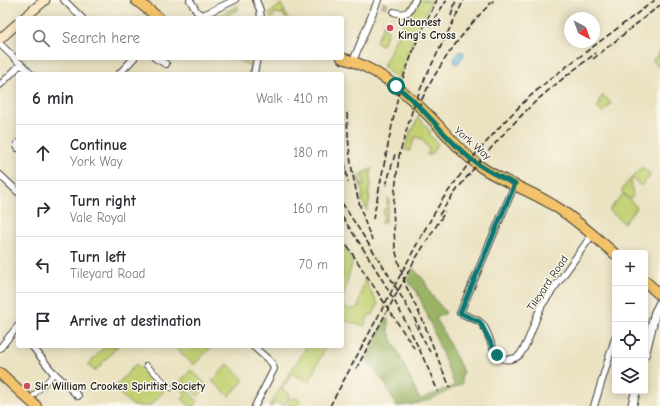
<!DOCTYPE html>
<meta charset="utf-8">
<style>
body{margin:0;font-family:"Comic Neue",sans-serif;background:#f7f7f7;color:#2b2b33}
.controls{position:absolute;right:12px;bottom:12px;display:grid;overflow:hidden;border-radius:4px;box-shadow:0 2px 10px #0003}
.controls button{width:36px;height:36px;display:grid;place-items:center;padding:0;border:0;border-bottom:1px solid #e1e1e2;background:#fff;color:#2b2b33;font:20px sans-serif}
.compass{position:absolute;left:564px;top:12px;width:36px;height:36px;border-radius:50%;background:#fff;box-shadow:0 2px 10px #0003;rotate:139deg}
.stop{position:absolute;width:12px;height:12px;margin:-9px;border:3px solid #0f766e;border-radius:50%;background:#fff}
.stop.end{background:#0f766e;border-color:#fff;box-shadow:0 1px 4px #0008}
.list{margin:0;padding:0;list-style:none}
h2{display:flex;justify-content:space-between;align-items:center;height:52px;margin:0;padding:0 16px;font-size:17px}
h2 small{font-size:13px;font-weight:400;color:#7c7c81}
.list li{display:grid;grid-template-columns:26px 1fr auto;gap:12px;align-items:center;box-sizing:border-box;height:56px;padding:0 16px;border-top:1px solid #e1e1e2}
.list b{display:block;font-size:15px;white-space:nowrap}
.list p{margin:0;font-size:13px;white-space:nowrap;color:#7c7c81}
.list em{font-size:13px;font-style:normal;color:#7c7c81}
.icon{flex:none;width:22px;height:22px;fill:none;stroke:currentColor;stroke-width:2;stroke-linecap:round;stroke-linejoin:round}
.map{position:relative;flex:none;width:660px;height:406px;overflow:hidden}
.search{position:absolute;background:#fff;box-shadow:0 2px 10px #0003;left:16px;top:16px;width:328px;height:44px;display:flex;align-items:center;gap:10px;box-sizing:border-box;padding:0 14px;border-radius:4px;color:#7c7c81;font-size:15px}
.panel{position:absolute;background:#fff;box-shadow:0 2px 10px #0003;left:16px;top:72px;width:328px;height:276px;border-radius:4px}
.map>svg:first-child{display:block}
.green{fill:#c3d173;stroke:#707648}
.forest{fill:#9ab365;stroke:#5b6840}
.water{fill:#67c1e5;stroke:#426e80}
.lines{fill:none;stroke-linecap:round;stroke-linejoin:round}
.minor-tunnel{stroke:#c1baa0;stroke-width:6;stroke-dasharray:6 3;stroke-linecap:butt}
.pedestrian-casing{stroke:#3b3a35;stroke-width:6}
.minor-casing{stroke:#3b3a35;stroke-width:8}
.tertiary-casing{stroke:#3b3a35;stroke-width:10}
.secondary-casing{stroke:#3b3a35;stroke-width:11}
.primary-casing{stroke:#3b3a35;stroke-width:12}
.pedestrian{stroke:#fff;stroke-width:4.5}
.minor{stroke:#fff;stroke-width:6}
.tertiary{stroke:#fff;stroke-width:8}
.secondary{stroke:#fae7c3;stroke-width:9}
.primary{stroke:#f2c36a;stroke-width:10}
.rail{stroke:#1c1c1c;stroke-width:1.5;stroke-dasharray:6 3;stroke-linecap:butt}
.route{stroke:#0f766e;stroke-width:5}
.poi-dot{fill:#d1495b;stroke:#fbf7ec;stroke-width:1.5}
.labels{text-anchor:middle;stroke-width:3;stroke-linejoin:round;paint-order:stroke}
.poi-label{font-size:11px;font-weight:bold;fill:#1c1c1c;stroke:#fbf7ec;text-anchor:start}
.street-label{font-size:11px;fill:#1c1c1c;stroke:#fbf7ec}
</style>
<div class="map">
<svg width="660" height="406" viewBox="0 0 660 406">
<rect width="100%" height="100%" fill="#fbf7ec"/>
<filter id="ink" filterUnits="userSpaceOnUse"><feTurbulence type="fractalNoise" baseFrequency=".025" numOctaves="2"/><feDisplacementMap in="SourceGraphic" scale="8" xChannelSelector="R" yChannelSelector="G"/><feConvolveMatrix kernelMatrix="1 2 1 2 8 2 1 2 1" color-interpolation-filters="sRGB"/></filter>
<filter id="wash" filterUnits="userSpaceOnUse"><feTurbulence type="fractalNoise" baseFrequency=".012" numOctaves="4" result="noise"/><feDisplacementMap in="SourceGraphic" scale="16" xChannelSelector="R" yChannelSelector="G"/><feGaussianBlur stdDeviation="0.9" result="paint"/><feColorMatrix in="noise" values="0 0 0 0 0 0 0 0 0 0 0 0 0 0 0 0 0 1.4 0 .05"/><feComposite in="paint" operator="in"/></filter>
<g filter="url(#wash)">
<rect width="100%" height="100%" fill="#eae2c1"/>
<!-- green -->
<path class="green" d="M416 0H432L411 45 398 80 383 66C388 58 391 49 395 40 402 26 409 13 416 0Z
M281 4 288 18 284 17 283 12 282 14 274 13 273 18H270V13Z
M238 6V10C228 14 227 18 214 18Z
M384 24 388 32 382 45 376 42Z
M660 51V68L653 61 655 57H660L658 54Z
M233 58C240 58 248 58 253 65L251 72 248 74 251 66Z
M603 95 611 103 603 113 597 108 600 104 598 102Z
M418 117 430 131V135L438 144 431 155H427L429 149 422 139 415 137 410 151 405 150 411 130H413Z
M642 167 651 175 641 186 632 178Z
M372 169 370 180 372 185 370 186 368 196 370 197 367 211 361 198 363 195 358 176 362 185H365L361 174Z
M631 178 633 196 630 199 621 191Z
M623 194 637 207 624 223 609 210Z
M388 198 390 202 385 221 384 223H381L382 220H383L384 214 383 213 384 211V209L386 208Z
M342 243 353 260 343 297 342 304C346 310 353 311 358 307L365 278 369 289 378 304 373 315 370 314 364 326 342 320Z
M105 346H118L95 371 88 365Z
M173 346H209L211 347 194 365Z
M307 346H326L309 382 292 374 282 389 290 394 288 399 296 398 301 401 297 406H290L286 402 284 405 275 402 273 406H269Z
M136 364 164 391 150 406H133L114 388Z
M228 364 244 380 229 396 212 381Z
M191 370 208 386 198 396 181 380Z
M179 383 198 401 194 406H189L182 399 186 394 176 385Z"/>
<!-- forest -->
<path class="forest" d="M413 268 424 280 430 293 446 313 436 318 461 367 463 373 461 379 463 383C442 395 421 406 396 406L386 385 366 359 387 318 389 324 388 330 419 398 421 399 441 391 442 389 444 390 453 386 454 384 426 312 417 292 407 280Z"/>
<!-- water -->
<path class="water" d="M460 51 464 52V55L458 63H455L454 59Z"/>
</g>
<g filter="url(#ink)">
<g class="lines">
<!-- minor-tunnel -->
<path class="minor-tunnel" d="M383 7 394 12"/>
<defs>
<path id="pedestrian" d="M146 365 171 388
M34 395 52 376"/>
<path id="minor" d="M64 0 82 18
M190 0 197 12 203 15 235 0
M256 0 260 10 261 18
M394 12 401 14 408 12 415 0
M0 44 31 74
M155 58 166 64
M353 61 378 0
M119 74 134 58
M254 74 257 58
M0 85 21 64
M18 143 17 146 18 148
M0 175 18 192
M515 184 460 313C466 316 474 318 480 322 492 331 490 364 511 359 516 358 519 357 521 353 531 339 534 320 542 305L592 235
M32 346 51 370 78 396
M253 346 272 363 274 369 255 406
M0 348 18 326
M594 406 615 338"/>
<path id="tertiary" d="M645 354 655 313 660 303
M632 406 636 391"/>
<path id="secondary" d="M24 18 45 0
M0 39 18 23"/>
<path id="primary" d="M136 0 159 18
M342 58C377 67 407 93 431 118 447 134 461 153 481 167 503 182 530 190 553 205 575 218 595 237 615 254
M645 281 660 295
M0 373 36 406"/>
</defs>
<!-- pedestrian casing -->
<use href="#pedestrian" class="pedestrian-casing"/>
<!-- minor casing -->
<use href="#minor" class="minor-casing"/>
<!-- tertiary casing -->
<use href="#tertiary" class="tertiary-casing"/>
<!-- secondary casing -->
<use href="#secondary" class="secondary-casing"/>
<!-- primary casing -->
<use href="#primary" class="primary-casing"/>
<!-- pedestrian -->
<use href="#pedestrian" class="pedestrian"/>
<!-- minor -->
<use href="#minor" class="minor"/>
<!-- tertiary -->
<use href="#tertiary" class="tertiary"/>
<!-- secondary -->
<use href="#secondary" class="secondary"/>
<!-- primary -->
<use href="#primary" class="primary"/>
<!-- rail -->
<path class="rail" d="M451 16 456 0
M429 26 447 0
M593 59 660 5
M418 108C435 69 463 30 494 0
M347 113C348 157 355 200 372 240
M342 145 348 183
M386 186 395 154
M342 203 388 274 420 328
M439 215C467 174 499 137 534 103 554 85 575 69 596 53
M342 217C380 272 413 330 438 392
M373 219 400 86 417 41 437 0
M342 238 414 348
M415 324 430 352
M356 369 413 263 445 212
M442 369 450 387
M444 374 423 321 406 286 399 264 395 248 393 207 399 156 413 108 425 78 464 0
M330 406 424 231 442 200 475 155 503 123 527 99 550 79 655 0"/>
</g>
</g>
<g class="lines" filter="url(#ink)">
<!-- route -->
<path class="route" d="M396 86C422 105 440 132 465 154 479 167 497 176 515 184L460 313 480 322 497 355"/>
</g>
<!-- markers -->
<g class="poi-dot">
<circle cx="390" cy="28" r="4"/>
<circle cx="27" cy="386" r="4"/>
</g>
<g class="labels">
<!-- poi labels -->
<g class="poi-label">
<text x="398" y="26">Urbanest<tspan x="398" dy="13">King's Cross</tspan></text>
<text x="35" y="390">Sir William Crookes Spiritist Society</text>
</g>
<!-- street labels -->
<g class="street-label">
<text transform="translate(473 143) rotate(41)" y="4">York Way</text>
<text transform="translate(547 283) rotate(-56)" y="4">Tileyard Road</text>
</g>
</g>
</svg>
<div class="controls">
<button>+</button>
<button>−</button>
<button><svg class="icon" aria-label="locate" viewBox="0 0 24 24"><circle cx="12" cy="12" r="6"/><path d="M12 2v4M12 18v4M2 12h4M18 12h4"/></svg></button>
<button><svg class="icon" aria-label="layers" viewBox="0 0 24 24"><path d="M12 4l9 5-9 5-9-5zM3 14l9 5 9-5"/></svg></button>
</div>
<svg class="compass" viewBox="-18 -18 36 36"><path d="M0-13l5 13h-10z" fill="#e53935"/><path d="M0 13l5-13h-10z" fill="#7c7c81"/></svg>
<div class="stop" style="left:396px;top:86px"></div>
<div class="stop end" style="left:497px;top:355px"></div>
<div class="search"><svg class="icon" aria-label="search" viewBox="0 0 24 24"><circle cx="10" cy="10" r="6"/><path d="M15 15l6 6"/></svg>Search here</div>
<section class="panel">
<h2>6 min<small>Walk · 410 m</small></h2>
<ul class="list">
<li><svg class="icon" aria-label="ahead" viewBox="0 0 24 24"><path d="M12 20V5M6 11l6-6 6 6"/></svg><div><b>Continue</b><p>York Way</p></div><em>180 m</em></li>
<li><svg class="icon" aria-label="right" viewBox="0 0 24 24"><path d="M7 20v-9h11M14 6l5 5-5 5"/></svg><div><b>Turn right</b><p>Vale Royal</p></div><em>160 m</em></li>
<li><svg class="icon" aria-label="left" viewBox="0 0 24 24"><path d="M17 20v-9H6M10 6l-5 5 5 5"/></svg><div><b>Turn left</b><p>Tileyard Road</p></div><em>70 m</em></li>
<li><svg class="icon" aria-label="arrive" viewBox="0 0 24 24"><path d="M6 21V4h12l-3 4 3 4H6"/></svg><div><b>Arrive at destination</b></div></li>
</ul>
</section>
</div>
